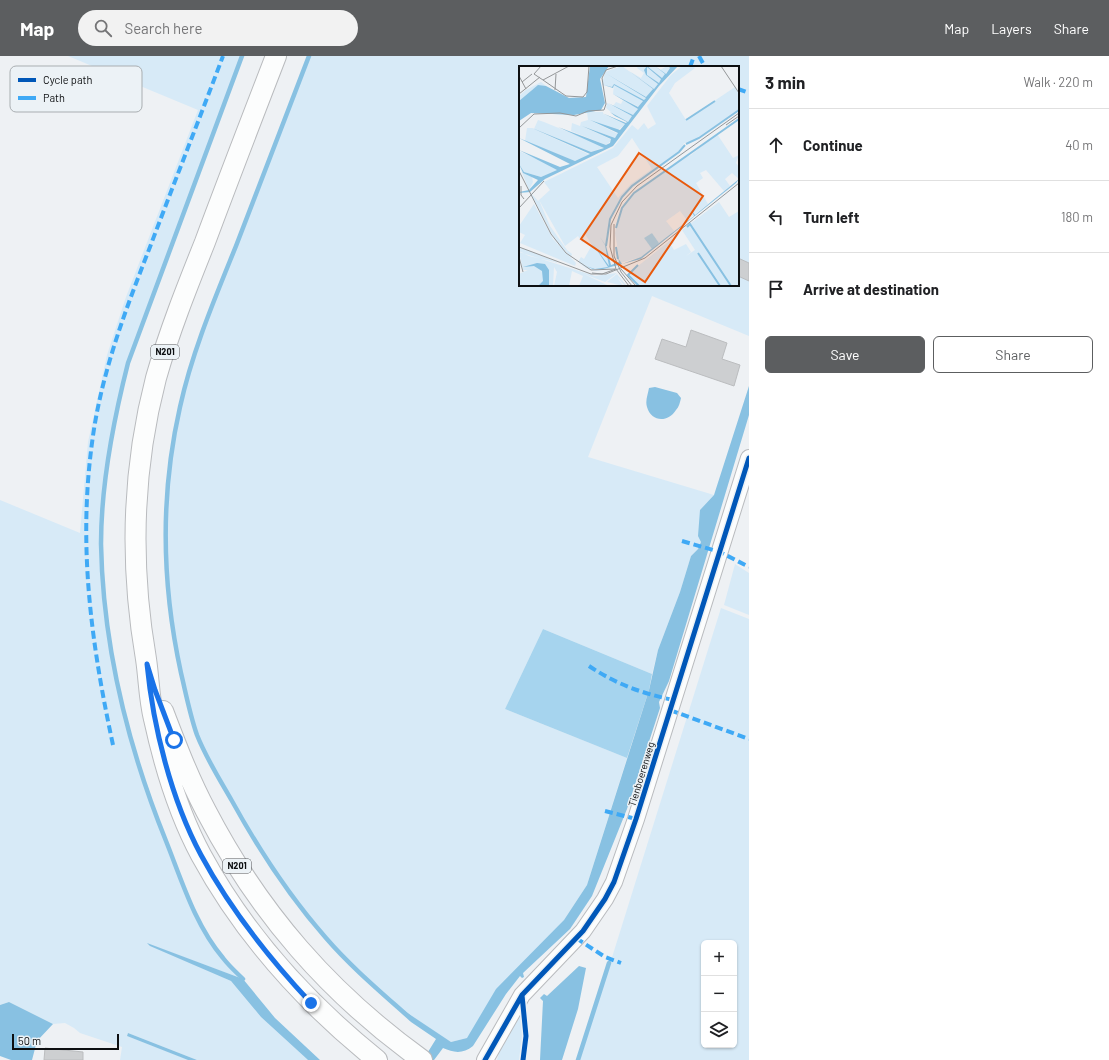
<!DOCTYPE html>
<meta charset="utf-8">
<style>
body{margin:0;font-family:Barlow,sans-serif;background:#f2f2f2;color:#202124}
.controls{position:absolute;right:12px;bottom:12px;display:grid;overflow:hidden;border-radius:6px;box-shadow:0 1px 3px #0004}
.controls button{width:36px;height:36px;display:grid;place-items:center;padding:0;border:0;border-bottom:1px solid #e0e0e0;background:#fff;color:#202124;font:20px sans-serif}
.scale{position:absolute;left:12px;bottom:10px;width:107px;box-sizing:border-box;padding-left:4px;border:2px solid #0d0f11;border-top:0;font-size:11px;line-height:14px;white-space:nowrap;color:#0d0f11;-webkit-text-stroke:3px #ecf2f6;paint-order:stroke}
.stop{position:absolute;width:12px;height:12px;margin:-9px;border:3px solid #1a73e8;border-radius:50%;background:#fff}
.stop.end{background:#1a73e8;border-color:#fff;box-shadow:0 1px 4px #0008}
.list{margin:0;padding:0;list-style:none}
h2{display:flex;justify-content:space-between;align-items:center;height:52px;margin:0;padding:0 16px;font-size:17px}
h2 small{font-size:13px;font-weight:400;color:#757577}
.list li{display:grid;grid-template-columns:26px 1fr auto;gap:12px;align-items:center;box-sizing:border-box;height:72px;padding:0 16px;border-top:1px solid #e0e0e0}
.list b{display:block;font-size:15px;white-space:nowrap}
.list em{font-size:13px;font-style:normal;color:#757577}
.actions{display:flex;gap:8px;padding:12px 16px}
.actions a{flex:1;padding:9px 0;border:1px solid #5c5e60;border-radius:6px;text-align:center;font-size:14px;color:#5c5e60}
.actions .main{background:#5c5e60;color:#fff}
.icon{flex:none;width:22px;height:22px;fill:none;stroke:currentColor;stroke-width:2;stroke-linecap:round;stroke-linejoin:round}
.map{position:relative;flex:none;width:749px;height:1004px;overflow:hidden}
header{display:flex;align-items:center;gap:24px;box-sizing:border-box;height:56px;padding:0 20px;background:#5c5e60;color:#fff}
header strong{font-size:19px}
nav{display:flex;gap:22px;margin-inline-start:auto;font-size:14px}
.search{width:280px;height:36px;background:#f2f2f2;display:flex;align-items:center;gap:10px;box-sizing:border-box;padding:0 14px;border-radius:22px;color:#757577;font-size:15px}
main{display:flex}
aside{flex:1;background:#fff}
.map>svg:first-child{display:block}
.green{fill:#d7eaf7;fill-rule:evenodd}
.forest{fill:#a6d4ee}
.water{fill:#88c1e2}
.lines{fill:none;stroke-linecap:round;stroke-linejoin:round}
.stream{stroke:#88c1e2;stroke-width:4.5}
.building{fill:#cdcfd1;stroke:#bbbdbf}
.minor-casing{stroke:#b9bbbe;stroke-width:18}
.major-casing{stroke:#b9bbbe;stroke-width:22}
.minor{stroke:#fcfdfd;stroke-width:16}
.major{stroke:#fcfdfd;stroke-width:20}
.quiet{stroke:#3fa9f5;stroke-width:4;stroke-dasharray:8 4;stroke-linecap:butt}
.cycleway-casing{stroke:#ecf2f6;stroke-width:8}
.cycleway{stroke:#0057b8;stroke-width:5}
.route{stroke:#1a73e8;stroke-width:5}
.labels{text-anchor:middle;stroke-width:3;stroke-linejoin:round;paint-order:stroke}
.shield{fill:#ecf2f6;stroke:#505356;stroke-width:1}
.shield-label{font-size:9px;font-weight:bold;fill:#0d0f11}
.street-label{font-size:10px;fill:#0d0f11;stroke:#ecf2f6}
.inset-river{fill:none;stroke:#88c1e2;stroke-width:2}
.inset-road{fill:none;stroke:#949799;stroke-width:1}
.view{fill:#e8590c;fill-opacity:0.15;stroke:#e8590c;stroke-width:2}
.inset-edge{fill:none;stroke:#0d0f11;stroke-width:2}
.key{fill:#ecf2f6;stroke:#a9aeb1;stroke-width:1}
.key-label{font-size:11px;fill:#0d0f11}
</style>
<header>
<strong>Map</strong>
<div class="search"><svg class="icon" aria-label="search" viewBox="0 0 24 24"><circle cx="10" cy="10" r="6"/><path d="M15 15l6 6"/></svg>Search here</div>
<nav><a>Map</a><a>Layers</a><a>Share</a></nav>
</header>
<main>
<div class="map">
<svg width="749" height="1004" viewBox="0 0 749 1004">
<rect width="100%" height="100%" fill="#eef1f4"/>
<!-- green -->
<path class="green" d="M68 0H242L128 307C113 366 101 427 101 488 103 590 128 690 166 785 182 825 196 869 223 902 229 910 237 917 243 923L148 888 231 925 261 961 308 1004H197L128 977 127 980 189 1004H120L122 991 80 977 74 972 65 967 53 968 9 946 0 949V444L80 477 88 386 107 299 126 241 198 54Z
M309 0H749V280L652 240 588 401 714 439 700 454 701 486 698 493 691 500 680 536 658 594 652 618 543 573 505 653 627 702 587 829 564 864 467 982 451 986 411 963 378 934 326 883 277 820 248 774 198 680 187 641 174 585 168 534 165 479 167 439 180 350 193 303 220 229ZM520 11H738V229H520Z
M735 508 749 517V559L724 549Z
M721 552 749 563V1004H580ZM704 887H734V989H704Z
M522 955 523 989 520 1004H497L501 987Z"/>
<!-- forest -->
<path class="forest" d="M543 573 652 618 649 634 627 702 505 653Z"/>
<!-- water -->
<path class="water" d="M749 330V359L669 625 659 646 660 652 627 753 592 840 570 873 523 917 524 921 522 922 520 920 506 938 473 990C463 998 454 997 443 992L434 1004H423L436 983 411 966 403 954 451 986 467 982 496 933 564 864 587 829 649 634 658 594 680 536 691 500 698 493 701 486 698 480 700 454 714 439Z
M655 331 677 337 681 342C680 346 679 351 676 354 668 367 651 366 647 351 645 345 648 338 649 332Z
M147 887 243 923 275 962 320 1004H308L261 961 231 925 150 890Z
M579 910 586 912 578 953 562 1004H540L543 945 540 942 544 938 547 940Z
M9 946 53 968 37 985 32 1004H11L0 1000V949Z
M128 977 197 1004H188L127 980Z"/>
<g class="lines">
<!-- stream -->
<path class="stream" d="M242 0 128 307C113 366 101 427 101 488 103 590 128 691 166 785 182 825 195 869 223 902 229 910 237 917 243 923
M309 0C285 63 260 127 236 190 215 242 192 296 180 351 160 439 162 530 181 617 186 638 190 659 197 679 206 702 220 724 232 745 259 794 289 840 326 882 351 911 382 937 411 963
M578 1004 609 907"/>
</g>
<!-- building -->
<path class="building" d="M738 202 749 207V225L738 220Z
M691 274 727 287 722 303 740 309 734 330 655 303 662 283 686 291Z
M45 992 83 996V1004H44Z"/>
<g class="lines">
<defs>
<path id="minor" d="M485 1004 522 939 583 875 605 843 614 826 636 763 749 402"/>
<path id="major" d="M276 0C252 62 228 124 205 186 187 231 169 276 156 322 132 414 130 510 146 603 149 623 149 643 154 663 164 709 179 758 201 799 245 880 306 947 377 1004
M163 655C176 689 189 723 206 755 259 857 329 937 422 1004"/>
</defs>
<!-- minor casing -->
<use href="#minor" class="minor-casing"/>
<!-- major casing -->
<use href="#major" class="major-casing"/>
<!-- minor -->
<use href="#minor" class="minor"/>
<!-- major -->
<use href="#major" class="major"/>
<!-- quiet -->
<path class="quiet" d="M699 0 705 11
M690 11 694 0
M738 33 749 37
M682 485 720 496 749 511
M589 610C616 628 641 637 673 644
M670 654 749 683
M113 689C90 582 77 482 94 373 104 310 127 250 150 191 174 127 199 64 223 0
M605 755 636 763
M576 882 605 901 621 907"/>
<defs>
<path id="cycleway" d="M522 939 526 980 523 1004
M485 1004 522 939 583 875 605 843 614 826 636 763 749 402"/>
</defs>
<!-- cycleway casing -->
<use href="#cycleway" class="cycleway-casing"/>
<!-- cycleway -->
<use href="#cycleway" class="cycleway"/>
</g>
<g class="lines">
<!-- route -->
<path class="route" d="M174 684 155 634 147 608C153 670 171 743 201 799 230 853 269 902 311 947"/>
</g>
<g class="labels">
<!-- shield labels -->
<g class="shield">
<rect x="151" y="289" width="28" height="14" rx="3"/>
<rect x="223" y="803" width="28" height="14" rx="3"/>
</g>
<g class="shield-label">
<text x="165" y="299">N201</text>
<text x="237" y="813">N201</text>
</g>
<!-- street labels -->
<g class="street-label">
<text transform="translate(641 718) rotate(-73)" y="4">Tienboerenweg</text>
</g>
</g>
<!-- overview -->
<g transform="translate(519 10)">
<rect width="220" height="220" fill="#eef1f4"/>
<path d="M103 0 134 23 127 31 91 9 127 32 125 34 99 20 124 34 120 41 94 28 95 18 93 21 83 19 86 6ZM119 0H136L141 4 148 0 151 2 143 12 128 0 142 13 140 17 129 10 139 18 135 23 110 5 122 12 125 7 118 2ZM163 0H174L176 2 156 17 150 27 167 54 216 21 220 28V44L176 75 165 77 160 86 106 127 95 143 87 171 90 201 86 196 89 201 94 202 77 205 67 202 59 196 62 191 65 193 73 179 66 168 64 177 59 170 46 180 20 134 31 160 48 184 53 188 52 191 36 174 11 126 19 135 31 124 25 116 94 82 113 59 119 64 125 57 129 63 137 58 128 40 152 9ZM113 72 133 103 112 118 99 132 78 101 99 90ZM22 16 27 20 14 23 0 35V30L7 24ZM104 34 119 43 114 49 94 40 97 36 102 38ZM88 37 113 50V51L109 56 93 47 87 42ZM68 46H84V48L106 58 99 64 71 54 99 68 96 72 63 60 93 74 87 79 52 65 53 57 61 60 62 56 69 54ZM19 54 25 56 86 81 72 86 15 63ZM8 62H13L71 89 56 95 13 78 6 75ZM198 68 214 92 220 89 217 97 220 101V113L213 107 206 113 211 120 205 125 187 104 181 107 184 112 177 117 189 138 168 154 161 145 147 155 155 165 152 169 140 177 133 167 125 172 133 183 122 191 101 197 96 167 99 152 106 137 119 124 162 93 172 89ZM0 85 25 96 38 104 22 111 5 106 0 98ZM0 99 4 107 13 111 14 116 10 124ZM200 136 210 151 220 145V220H122L114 214 109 208 153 173 155 177 152 179 155 184 167 178 172 186 167 190 176 184 163 164ZM15 138 34 173 57 197 56 200 1 177 6 169 0 166V160ZM0 182 6 183 40 197 10 190 0 185ZM0 186 76 210 98 207 86 216 65 208 90 220H60L64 210 53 205 50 220H35L38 206 35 201 34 220H0V208L9 204H4ZM98 208 106 218 108 220H106L98 211 104 220 88 216Z" fill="#d7eaf7" fill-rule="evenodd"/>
<path d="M133 167 140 177 133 183 125 172Z" fill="#a6d4ee"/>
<path d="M71 0H90L81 13 86 37 82 44 55 49 12 47 0 55V35L19 19 27 20 50 32 67 31ZM128 0 143 12 146 8 136 0 147 8 151 2 149 0H159L140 20 94 80 26 113 11 126 0 127V133V126L10 124 19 114 4 107 0 98 5 106 22 111 38 104 0 84 41 101 51 98 0 72 56 95 71 88 13 62 72 86 85 82 39 61 87 79 91 77 92 73 63 60 96 72 99 67 71 54 101 64 106 58 83 47 107 57 108 56 96 50 91 46 109 56 113 50 89 37 114 49 119 43 94 28 119 41 124 35 95 19 94 22 85 19 93 21 95 18 125 34 127 32 88 8 127 31 134 23 110 5 135 23 139 18 127 9 125 4ZM128 1 142 13 140 17 128 9ZM220 113 217 117 122 193 84 203H74L67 200 76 203 89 201 74 178 90 200 86 179 81 171 87 180 92 199 100 196 99 192 103 198 122 191 175 150 173 145 176 149ZM18 197 26 198 30 204V220H19L24 215 23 205 15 200 4 201Z" fill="#88c1e2" fill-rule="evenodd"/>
<path class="inset-river" d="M167 54 196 35M167 78 180 72 220 44M168 161 171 158 212 220M97 162 103 142 115 127 220 53M87 180 91 153 103 131 113 120 160 86 166 79M97 181 99 193M179 187 201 220M119 199 109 209 120 220"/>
<path class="inset-road" d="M22 0 15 8 24 14M202 0 220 27M0 10 7 23M24 14 47 30 64 31 68 26 70 0M24 14 50 0M3 16 13 8M36 24 37 8M0 28 21 11M207 59 220 50M0 62 15 48 41 47 57 50 69 45 85 44 87 38 83 12 87 4 99 0M0 105 32 168 47 187 72 204 96 203M2 120V129L5 133M0 142 25 115M95 158V190L102 206 113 220M0 181 72 208H87L126 192 220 117M0 191 4 206M102 203 117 220M73 207 83 208 97 203M110 220 97 203 91 181 92 159 103 136 118 120 220 47"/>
<path class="view" d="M120 87 184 130 126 216 62 173Z"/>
<rect width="220" height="220" class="inset-edge"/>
</g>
<!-- legend -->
<rect x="10" y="10" width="132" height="46" rx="6" class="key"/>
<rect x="18" y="22" width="18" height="4" fill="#0057b8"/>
<rect x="18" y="40" width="18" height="4" fill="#3fa9f5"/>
<g class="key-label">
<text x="43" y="28">Cycle path</text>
<text x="43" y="46">Path</text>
</g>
</svg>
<div class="controls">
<button>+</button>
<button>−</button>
<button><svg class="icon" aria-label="layers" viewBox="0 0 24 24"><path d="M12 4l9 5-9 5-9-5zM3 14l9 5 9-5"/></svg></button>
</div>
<div class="scale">50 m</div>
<div class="stop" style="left:174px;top:684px"></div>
<div class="stop end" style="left:311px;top:947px"></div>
</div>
<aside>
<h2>3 min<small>Walk · 220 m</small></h2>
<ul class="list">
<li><svg class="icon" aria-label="ahead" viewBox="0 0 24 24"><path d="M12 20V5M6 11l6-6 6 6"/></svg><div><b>Continue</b></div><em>40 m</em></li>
<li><svg class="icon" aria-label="left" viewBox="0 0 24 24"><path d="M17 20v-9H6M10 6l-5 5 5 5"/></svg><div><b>Turn left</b></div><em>180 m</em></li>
<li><svg class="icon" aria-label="arrive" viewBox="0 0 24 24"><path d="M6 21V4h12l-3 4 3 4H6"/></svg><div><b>Arrive at destination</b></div></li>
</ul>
<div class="actions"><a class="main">Save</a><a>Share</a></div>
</aside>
</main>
